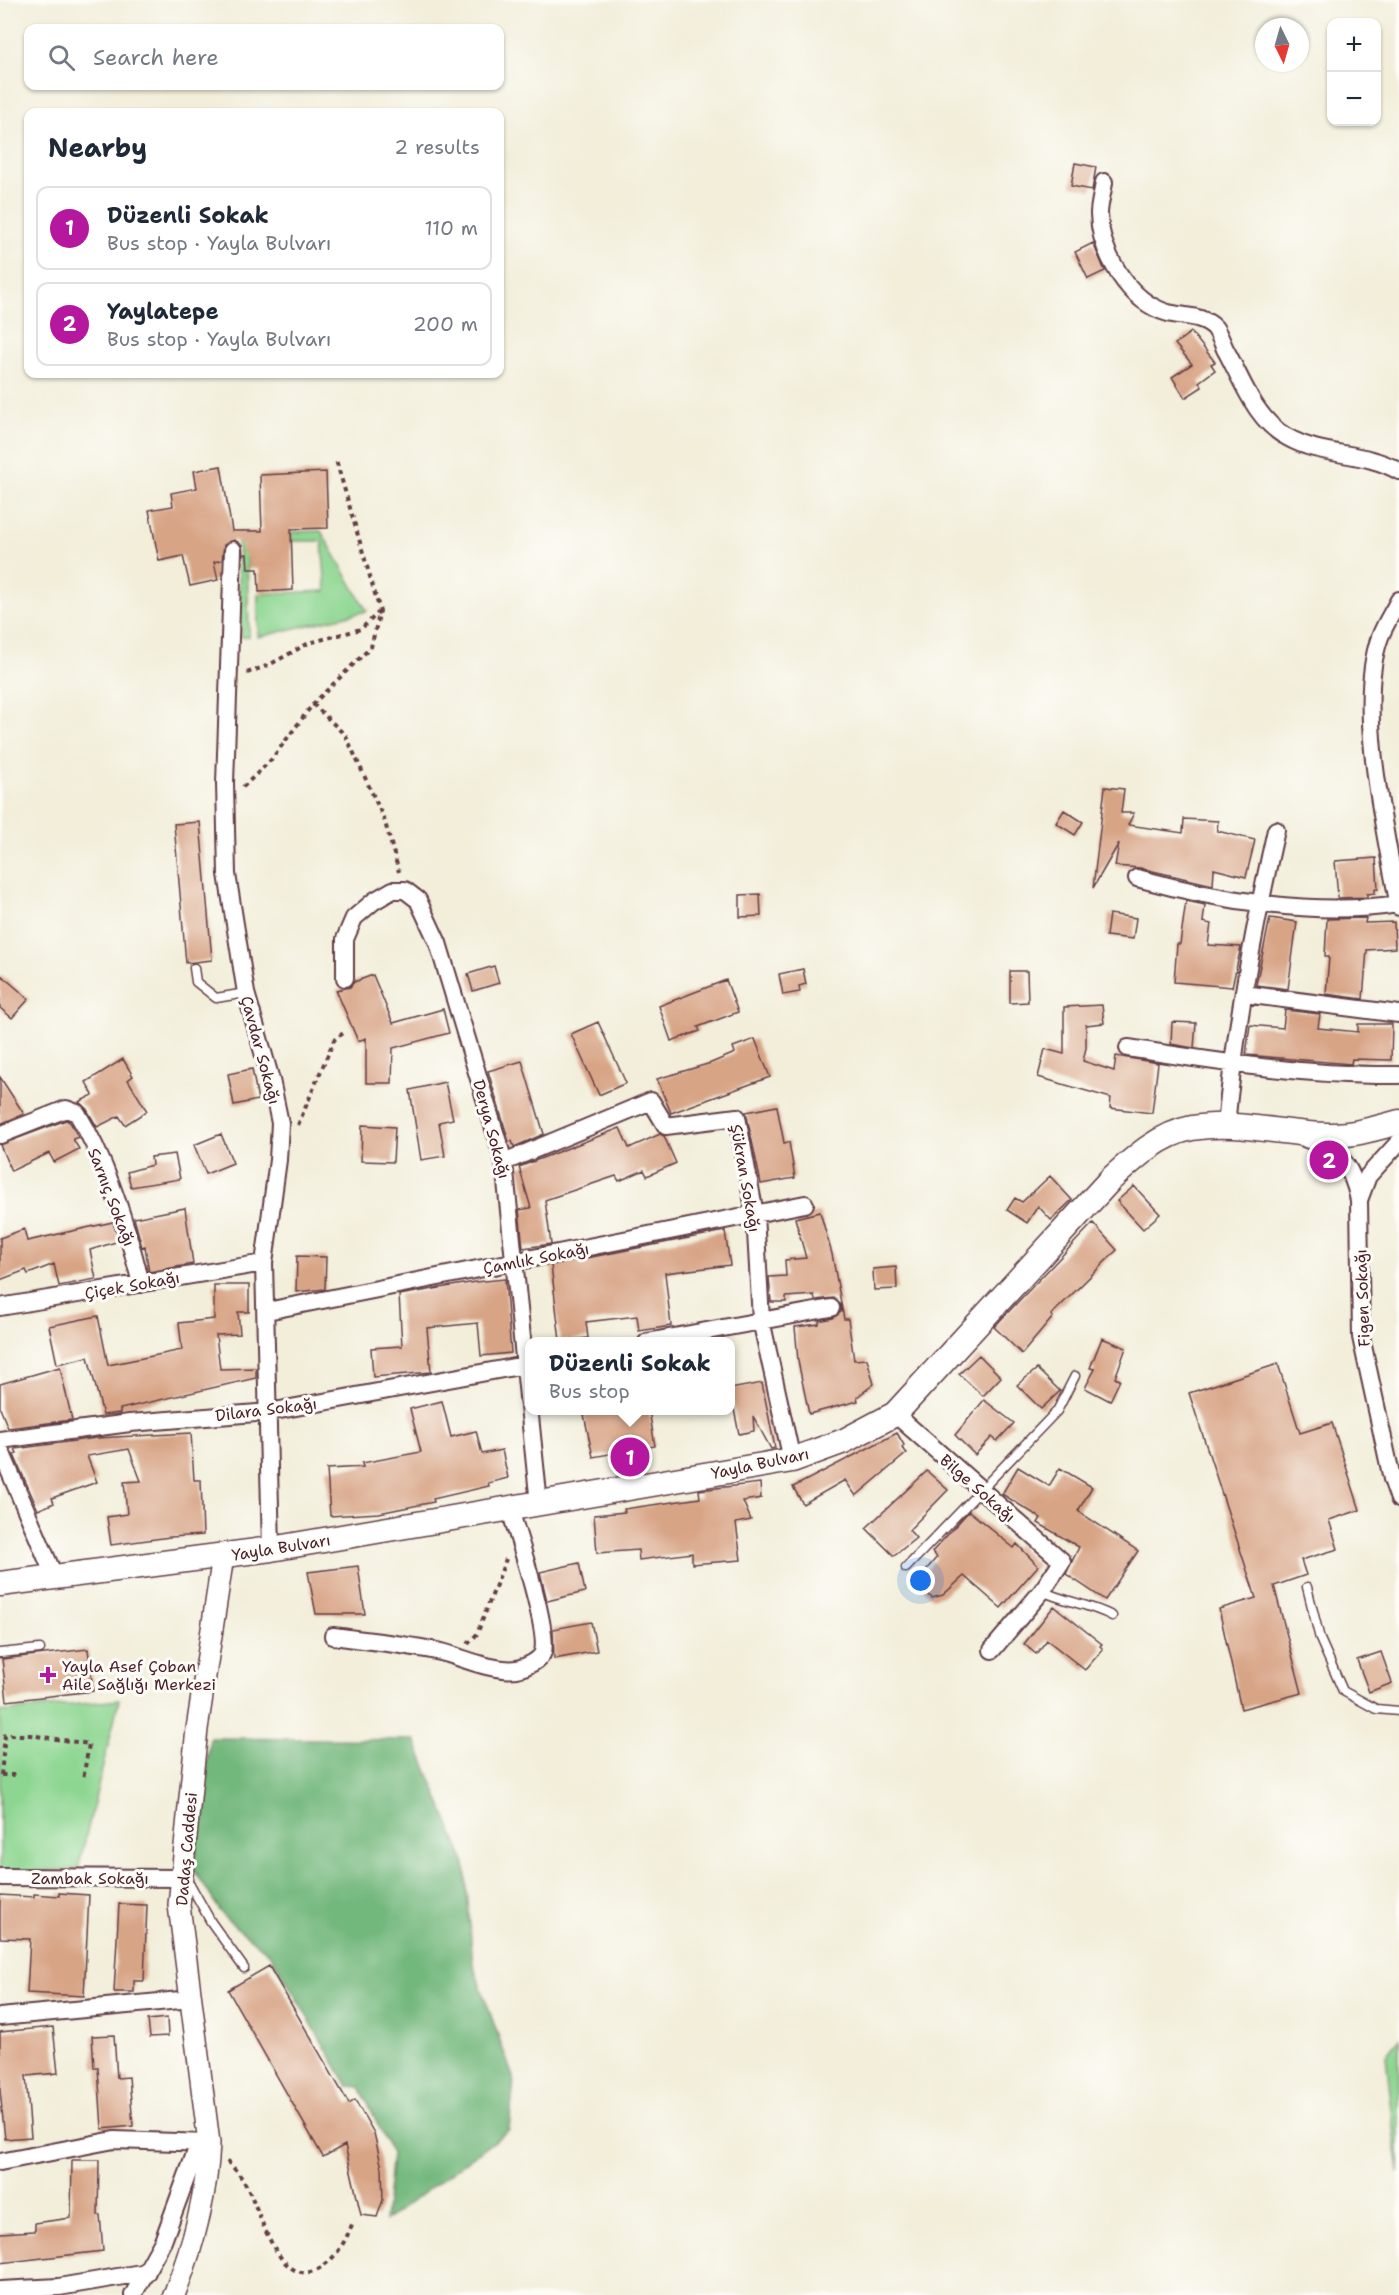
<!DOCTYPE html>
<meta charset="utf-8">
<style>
body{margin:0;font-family:"Shantell Sans",sans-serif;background:#f2f2f3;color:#1f2937}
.controls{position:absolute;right:18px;top:18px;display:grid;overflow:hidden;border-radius:12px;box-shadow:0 2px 4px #0004}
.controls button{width:54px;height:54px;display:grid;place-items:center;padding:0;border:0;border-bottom:2px solid #e0e1e3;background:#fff;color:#1f2937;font:30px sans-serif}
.compass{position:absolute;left:1255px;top:18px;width:54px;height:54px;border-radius:50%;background:#fff;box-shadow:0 2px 4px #0004;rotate:175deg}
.you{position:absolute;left:921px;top:1581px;width:21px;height:21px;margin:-15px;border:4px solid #fff;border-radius:50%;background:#1a73e8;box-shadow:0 0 0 9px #1a73e833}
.badge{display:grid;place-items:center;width:39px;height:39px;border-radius:50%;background:#b5179e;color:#fff;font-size:20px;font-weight:700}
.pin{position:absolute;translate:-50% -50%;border:3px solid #fff;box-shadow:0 2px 6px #0006}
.popup{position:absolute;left:525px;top:1337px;width:210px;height:78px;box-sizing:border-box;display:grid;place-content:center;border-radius:12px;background:#fff;filter:drop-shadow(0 2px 4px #0005);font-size:20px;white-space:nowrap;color:#747a83}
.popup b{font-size:22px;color:#1f2937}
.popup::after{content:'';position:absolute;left:50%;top:100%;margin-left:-12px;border:12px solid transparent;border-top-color:#fff}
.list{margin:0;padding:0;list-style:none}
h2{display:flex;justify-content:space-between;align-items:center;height:78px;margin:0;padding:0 24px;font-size:26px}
h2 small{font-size:20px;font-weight:400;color:#747a83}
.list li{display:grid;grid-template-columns:39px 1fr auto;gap:18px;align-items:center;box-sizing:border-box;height:84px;margin:0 12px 12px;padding:0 12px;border:2px solid #e0e1e3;border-radius:12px}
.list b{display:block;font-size:22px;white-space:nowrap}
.list p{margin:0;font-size:20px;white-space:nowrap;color:#747a83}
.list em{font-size:20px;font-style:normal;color:#747a83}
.icon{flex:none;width:33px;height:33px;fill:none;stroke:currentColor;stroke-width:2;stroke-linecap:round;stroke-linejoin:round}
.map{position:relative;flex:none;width:1399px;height:2295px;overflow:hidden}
.search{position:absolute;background:#fff;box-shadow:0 2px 4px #0004;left:24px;top:24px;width:480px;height:66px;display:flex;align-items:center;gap:15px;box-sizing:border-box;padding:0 21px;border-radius:12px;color:#747a83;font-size:22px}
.panel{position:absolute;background:#fff;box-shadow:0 2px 4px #0004;left:24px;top:108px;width:480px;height:270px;border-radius:12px}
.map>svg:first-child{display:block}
.green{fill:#8dd691;stroke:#6c7a5e;stroke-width:1.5}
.forest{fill:#72b77b;stroke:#5e6b53;stroke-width:1.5}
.building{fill:#d8a486}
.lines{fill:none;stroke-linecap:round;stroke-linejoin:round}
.service-casing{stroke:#633e45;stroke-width:11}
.minor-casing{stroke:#633e45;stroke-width:20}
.tertiary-casing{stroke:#633e45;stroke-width:24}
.secondary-casing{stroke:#633e45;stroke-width:27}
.path{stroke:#633e45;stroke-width:4;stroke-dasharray:4.5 4.5;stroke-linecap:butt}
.service{stroke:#fff;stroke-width:8}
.minor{stroke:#fff;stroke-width:16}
.tertiary{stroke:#fff;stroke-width:21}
.secondary{stroke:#fff;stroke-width:24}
.poi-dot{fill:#b5179e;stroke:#fdfcf7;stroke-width:2}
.labels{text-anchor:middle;stroke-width:6;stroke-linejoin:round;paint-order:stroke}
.street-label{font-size:16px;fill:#4a1f2b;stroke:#fdfcf7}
.poi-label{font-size:16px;fill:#4a1f2b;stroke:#fdfcf7;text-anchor:start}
</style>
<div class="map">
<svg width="1399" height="2295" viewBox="0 0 1399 2295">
<rect width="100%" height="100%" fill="#fdfcf7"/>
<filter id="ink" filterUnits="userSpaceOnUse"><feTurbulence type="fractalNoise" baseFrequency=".0167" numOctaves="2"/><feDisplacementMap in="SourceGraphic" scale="12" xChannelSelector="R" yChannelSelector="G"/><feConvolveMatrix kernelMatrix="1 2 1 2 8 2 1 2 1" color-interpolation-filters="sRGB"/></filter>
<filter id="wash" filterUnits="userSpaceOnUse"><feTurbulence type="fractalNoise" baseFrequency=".008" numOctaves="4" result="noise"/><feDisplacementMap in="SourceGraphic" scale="24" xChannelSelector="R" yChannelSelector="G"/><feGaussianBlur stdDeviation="1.35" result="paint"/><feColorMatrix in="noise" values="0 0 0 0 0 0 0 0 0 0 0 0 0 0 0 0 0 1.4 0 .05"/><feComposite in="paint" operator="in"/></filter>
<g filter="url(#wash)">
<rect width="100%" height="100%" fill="#f2eeda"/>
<!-- green -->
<path class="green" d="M321 531 367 611 258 637V594L326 591 322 541H292L291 532Z
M238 536 257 556 247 557 249 637H241Z
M119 1700 78 1869 0 1873V1712Z
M1399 2038V2173L1386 2056Z"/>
<!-- forest -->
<path class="forest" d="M210 1738 415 1740 465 1863 473 1965 514 2080 509 2130 385 2221 392 2154 360 2087 348 2086 271 1955 224 1917 193 1868Z"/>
<g id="blocks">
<!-- building -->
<path class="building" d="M1075 163 1096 167 1092 190 1071 186Z
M1093 243 1105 271 1088 279 1075 252Z
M1191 332 1215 362 1211 364 1215 370 1199 382 1202 387 1185 398 1172 377 1192 364 1175 344Z
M221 466 232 531H262L260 475 326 472 328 528 291 529 293 590 259 592 258 569H248L247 554 243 555 242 545 234 540 224 545 222 560 214 562 218 580 190 586 183 556 159 561 149 510 173 506 171 493 197 488 194 471Z
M1105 787 1124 789 1121 813H1134L1128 825 1183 833 1184 819 1218 821 1217 831 1255 840 1246 877 1214 869 1213 885 1140 868 1115 866 1119 843 1093 888Z
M1064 810 1083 822 1075 835 1056 823Z
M200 822 212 960 186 963 174 824Z
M1376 858 1378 889H1375V893L1367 894V897L1338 898 1335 861Z
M760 894 761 916 740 917V895Z
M1186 901 1205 905 1203 922 1211 924 1208 945 1241 947 1232 987 1174 982 1177 944H1180Z
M1109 914 1136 918 1133 939 1106 936Z
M1270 918 1297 922 1288 989 1256 985Z
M1366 918 1365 923 1394 922 1395 948 1367 950 1363 999 1326 994 1329 957 1325 956 1327 919Z
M494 966 499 983 473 991 468 974Z
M803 969 806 984 799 986 800 992 783 995 779 974Z
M1010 971H1027L1028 1002 1010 1003Z
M0 974 29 999 12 1018 0 1008Z
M373 975 393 1023 443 1009 449 1033 393 1048 392 1083H366V1038L358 1041 336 990 350 987 354 982Z
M726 980 738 1012 698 1027 700 1031 671 1041 659 1006Z
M1102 1005 1104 1023 1086 1025V1048L1083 1061 1114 1071 1116 1056 1158 1063 1152 1113 1110 1108 1111 1098 1038 1077 1045 1049 1064 1054V1007Z
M1285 1010 1320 1014 1318 1028 1358 1032V1024H1392L1391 1060 1352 1059 1351 1064 1246 1055 1250 1025 1283 1028Z
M598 1022 626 1083 599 1095 571 1034Z
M1172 1022 1196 1023 1194 1048 1171 1044Z
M755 1039 770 1077 671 1113 657 1079 711 1063 735 1053 733 1047Z
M123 1059 133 1076 128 1080 147 1111 125 1125 119 1116 97 1127 86 1108 79 1102 93 1095 86 1082Z
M522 1061 544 1134 514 1147 512 1141 509 1142 488 1071Z
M252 1069 258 1100 234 1105 228 1074Z
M0 1077 24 1114 0 1124Z
M445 1082 453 1119 439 1122 445 1156 421 1160 410 1090Z
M777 1106 784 1143 789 1142 795 1178 761 1184 746 1112Z
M66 1120 70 1122 78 1137 73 1139 79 1149 54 1162 49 1153 11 1171 0 1145Z
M362 1125 395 1127 393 1162 361 1161Z
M620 1128 629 1148 660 1134 664 1136 676 1163 647 1176 644 1170 619 1181 616 1176 545 1200 551 1244 523 1248 519 1210 531 1208 519 1167Z
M221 1134 233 1163 206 1174 194 1145Z
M175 1154 180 1179 131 1187 127 1172 152 1165 151 1157Z
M1050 1176 1072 1200 1051 1220 1038 1206 1027 1223 1007 1210 1015 1198 1022 1202Z
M1134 1186 1160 1214 1143 1229 1117 1201Z
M185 1208 193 1264 149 1272 145 1246 142 1247 134 1218Z
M820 1212 832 1254 844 1319H848L854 1360 867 1359 874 1384 857 1397 858 1401 809 1414 798 1361 795 1327 819 1324V1321L833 1318 841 1312V1306L834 1298 815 1300 814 1295 786 1297V1302H771L769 1277 786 1276 785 1260 806 1258 795 1218Z
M113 1222 119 1241 90 1250 96 1279 59 1286 54 1264 28 1274 26 1270 0 1280V1238L24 1229 27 1241Z
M1093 1223 1117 1250 1051 1315 1053 1317 1022 1354 994 1327Z
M725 1231 730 1265 665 1273 671 1326 639 1331 637 1316 586 1322 588 1338 560 1341 551 1265Z
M297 1256 326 1257 325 1289 296 1292Z
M896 1267 897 1289 874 1290 873 1269Z
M505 1279 511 1353 481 1356 478 1323 427 1328 431 1372 373 1377 371 1348 402 1346 399 1295 475 1282Z
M214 1285H249V1312H238L240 1334 216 1335 220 1369 256 1368V1378L120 1409V1413L103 1415 88 1357 57 1364 49 1326 98 1316 108 1365 182 1350 179 1323 214 1319Z
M1102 1338 1126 1348 1115 1378 1120 1380 1110 1401 1085 1388 1095 1369 1090 1368Z
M979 1355 1001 1377 983 1396 959 1374Z
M1278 1364 1300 1433 1332 1423 1360 1510 1329 1520 1338 1549 1301 1560 1306 1575 1274 1586 1302 1693 1241 1709 1219 1609 1256 1598 1189 1393Z
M60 1367 72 1420 8 1428 0 1408V1384Z
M1037 1369 1060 1391 1041 1409 1017 1385Z
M762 1383 775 1448 771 1449 753 1416 754 1431 739 1434 730 1389Z
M984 1400 1014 1423 997 1441 992 1437 975 1455 955 1435Z
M442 1401 451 1437 476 1431 482 1454 502 1450 508 1478 488 1483 489 1486 433 1499 434 1502 379 1513 330 1516 327 1469 363 1467 362 1463 421 1452 410 1409Z
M583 1410H649L655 1446 593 1457Z
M191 1433 194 1480H201L203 1535 170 1537 111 1545 107 1517 127 1514 124 1482 141 1481 129 1449 87 1456 97 1482 52 1498 54 1503 38 1510 14 1455 17 1453 15 1449 97 1438Z
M897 1433 904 1445 902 1448 907 1453 856 1496 845 1480 803 1504 793 1487Z
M1018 1467 1049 1486 1060 1468 1092 1487 1078 1511 1138 1551 1105 1600 1066 1574 1079 1547 1038 1523 1041 1518 1002 1494Z
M927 1471 948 1490 909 1530 916 1538 894 1556 866 1528Z
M760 1483 761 1498 743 1501 751 1520 736 1523 741 1560 692 1564V1553L639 1560 638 1550 597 1553 594 1515 625 1512 624 1509 700 1498 699 1490Z
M969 1511 1014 1548 1017 1544 1038 1566 1001 1608 964 1576 943 1595 932 1598 916 1582 937 1557 932 1552Z
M579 1563 585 1592 547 1601 540 1572Z
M358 1566 365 1614H316L308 1572Z
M1054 1606 1102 1644 1100 1646 1103 1649 1085 1670 1047 1640 1036 1654 1024 1644Z
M591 1622 597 1651 554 1659 553 1629Z
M88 1649 93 1691 7 1701 2 1659Z
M1381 1652 1392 1683 1369 1692 1357 1660Z
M59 1893 89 1895 84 1996 27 1993 30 1939 0 1938V1895L34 1897V1894L59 1896Z
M119 1904 147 1905 144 1981H134V1992H114Z
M269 1966 349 2104 355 2100 374 2133 382 2168 383 2200 377 2217 361 2215 345 2145 323 2157 228 1990Z
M167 2018 168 2036 150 2037 148 2020Z
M53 2027 58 2073 26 2076 31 2137 5 2139 0 2090V2032Z
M114 2035 117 2078 129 2077 133 2126 102 2129 98 2068H94L92 2036Z
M72 2160H99L98 2215H100L103 2251 0 2263V2233L35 2231V2223L71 2218Z"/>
</g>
</g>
<g filter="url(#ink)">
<use href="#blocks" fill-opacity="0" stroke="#633e45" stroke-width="1.5"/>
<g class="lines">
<defs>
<path id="service" d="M194 968 196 982 216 998 246 993
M906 1568 1057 1411 1075 1376
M1307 1587 1320 1639 1343 1691 1376 1709 1399 1711
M1042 1591C1065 1602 1090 1604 1112 1616
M0 1653 40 1649
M184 1880 191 1886 211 1922 244 1968"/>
<path id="minor" d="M1104 182C1103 192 1099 204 1099 214 1100 253 1129 302 1168 313 1184 317 1203 315 1215 328 1219 334 1222 342 1225 349 1242 379 1255 420 1287 437 1324 458 1362 450 1399 471
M233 550 225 783 227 874 246 993 271 1080 280 1123 278 1160 264 1263 271 1549
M1399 600C1393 612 1385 624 1380 637 1355 705 1386 835 1399 907
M1137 878C1217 900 1316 917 1398 904
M345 978V939L354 918 374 901 393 890H405L418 900 438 943 504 1162 539 1504
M1244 994 1399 1014
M1128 1048C1217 1062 1308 1076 1399 1075
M1226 1126C1235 1026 1254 928 1276 830
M0 1135 66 1109 77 1113C108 1164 127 1226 141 1284
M1306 1139C1340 1149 1352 1166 1359 1200L1368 1176 1399 1142
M504 1162 651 1101 666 1126 737 1117 755 1214 761 1320 792 1460
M1359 1200 1361 1337 1392 1479 1399 1499
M0 1307 264 1263
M267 1311 805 1204
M647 1342 831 1308
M895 1414 1062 1561 1042 1591 992 1650
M0 1440 130 1423 269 1412 530 1364
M0 1449 55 1578
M333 1636C368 1641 406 1644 441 1652 464 1658 493 1672 517 1669 526 1667 540 1661 543 1652 549 1629 518 1536 510 1510
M0 1877 181 1878
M0 2017 191 1999
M0 2162 114 2140 209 2143
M0 2290 59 2287 147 2272
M133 2295 163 2241 199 2143"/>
<path id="tertiary" d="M174 2295C193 2247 207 2194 209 2143L179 1905 197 1729 223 1556"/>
<path id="secondary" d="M0 1584 271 1549 792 1460 844 1441 895 1414 1111 1179C1134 1158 1160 1134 1192 1128 1238 1120 1285 1135 1331 1135 1354 1135 1377 1128 1399 1122"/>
</defs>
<!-- service casing -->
<use href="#service" class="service-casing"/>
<!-- minor casing -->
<use href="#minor" class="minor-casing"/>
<!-- tertiary casing -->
<use href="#tertiary" class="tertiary-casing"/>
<!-- secondary casing -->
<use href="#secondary" class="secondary-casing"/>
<!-- path -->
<path class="path" d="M247 673 269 665 309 643 361 629 379 612
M313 704 346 736 384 819 399 872
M243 787 271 760 313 704 371 647 380 611 336 460
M298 1125 334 1040 346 1031
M468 1644 477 1634 506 1559
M1 1775 5 1735H30L89 1744 83 1779
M1 1775H19
M227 2161C235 2169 242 2177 247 2187 260 2210 278 2290 318 2269 337 2258 345 2242 353 2222"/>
<!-- service -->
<use href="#service" class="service"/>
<!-- minor -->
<use href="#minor" class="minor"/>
<!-- tertiary -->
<use href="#tertiary" class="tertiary"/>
<!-- secondary -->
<use href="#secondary" class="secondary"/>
</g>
</g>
<!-- markers -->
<path class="poi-dot" d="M45 1666h6v6h6v6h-6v6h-6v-6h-6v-6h6z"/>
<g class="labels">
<!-- street labels -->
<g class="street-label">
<text transform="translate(261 1050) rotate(75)" y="6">Çavdar Sokağı</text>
<text transform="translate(492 1129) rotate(75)" y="6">Derya Sokağı</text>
<text transform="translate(746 1178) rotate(80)" y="6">Şükran Sokağı</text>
<text transform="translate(112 1197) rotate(69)" y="6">Sarnıç Sokağı</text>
<text transform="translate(536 1258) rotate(-11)" y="6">Çamlık Sokağı</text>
<text transform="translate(132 1285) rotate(-10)" y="6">Çiçek Sokağı</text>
<text transform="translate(1362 1298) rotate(-92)" y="6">Figen Sokağı</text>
<text transform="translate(266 1409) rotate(-7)" y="6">Dilara Sokağı</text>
<text transform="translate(760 1463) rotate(-12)" y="6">Yayla Bulvarı</text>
<text transform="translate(978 1488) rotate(41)" y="6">Bilge Sokağı</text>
<text transform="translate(281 1547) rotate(-9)" y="6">Yayla Bulvarı</text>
<text transform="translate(186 1849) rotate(-85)" y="6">Dadaş Caddesi</text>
<text x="90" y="1884">Zambak Sokağı</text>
</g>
<!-- poi labels -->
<g class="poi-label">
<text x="62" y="1672">Yayla Asef Çoban<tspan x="62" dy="18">Aile Sağlığı Merkezi</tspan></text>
</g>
</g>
</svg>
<div class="controls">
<button>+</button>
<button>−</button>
</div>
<svg class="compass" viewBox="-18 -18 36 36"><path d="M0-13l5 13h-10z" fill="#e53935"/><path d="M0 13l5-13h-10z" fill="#747a83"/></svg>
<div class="you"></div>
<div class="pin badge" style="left:630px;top:1457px">1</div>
<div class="popup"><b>Düzenli Sokak</b>Bus stop</div>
<div class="pin badge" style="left:1329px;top:1160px">2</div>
<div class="search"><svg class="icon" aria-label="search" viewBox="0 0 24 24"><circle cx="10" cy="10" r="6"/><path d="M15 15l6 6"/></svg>Search here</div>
<section class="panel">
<h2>Nearby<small>2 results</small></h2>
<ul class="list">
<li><span class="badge">1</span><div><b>Düzenli Sokak</b><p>Bus stop · Yayla Bulvarı</p></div><em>110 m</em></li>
<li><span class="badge">2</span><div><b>Yaylatepe</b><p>Bus stop · Yayla Bulvarı</p></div><em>200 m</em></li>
</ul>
</section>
</div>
